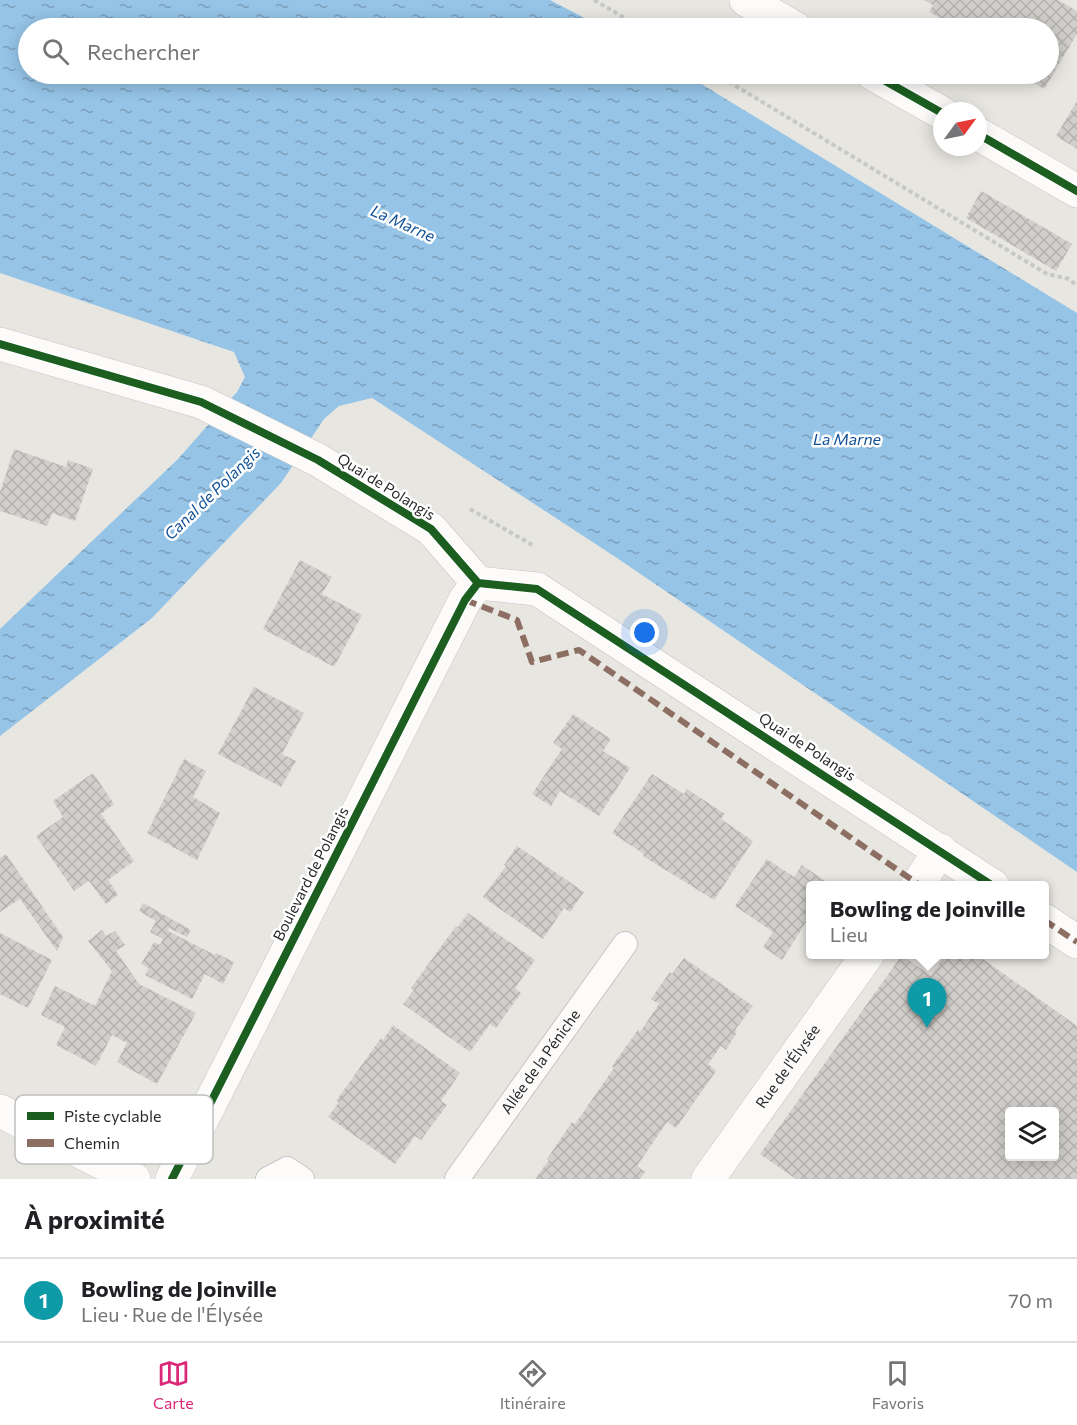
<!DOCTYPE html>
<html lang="fr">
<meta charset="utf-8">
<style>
body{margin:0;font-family:Commissioner,sans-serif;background:#f2f2f2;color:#202124}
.controls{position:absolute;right:18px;bottom:18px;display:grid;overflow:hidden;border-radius:6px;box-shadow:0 3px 15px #0003}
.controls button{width:54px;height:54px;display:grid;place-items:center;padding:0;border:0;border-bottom:2px solid #e0e0e0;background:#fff;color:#202124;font:30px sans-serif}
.compass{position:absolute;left:933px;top:102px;width:54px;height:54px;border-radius:50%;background:#fff;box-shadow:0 3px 15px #0003;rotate:57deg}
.you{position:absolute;left:645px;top:633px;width:21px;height:21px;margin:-15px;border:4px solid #fff;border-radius:50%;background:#1a73e8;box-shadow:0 0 0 9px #1a73e833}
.badge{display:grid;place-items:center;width:39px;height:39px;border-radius:50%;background:#db2777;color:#fff;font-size:20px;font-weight:700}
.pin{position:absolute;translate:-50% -50px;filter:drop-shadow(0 2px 3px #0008)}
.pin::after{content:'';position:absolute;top:32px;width:21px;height:18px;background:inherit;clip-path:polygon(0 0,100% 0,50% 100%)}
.popup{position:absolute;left:806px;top:881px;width:243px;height:78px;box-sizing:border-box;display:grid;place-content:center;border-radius:6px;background:#fff;filter:drop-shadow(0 2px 4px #0005);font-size:20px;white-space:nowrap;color:#757577}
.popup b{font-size:22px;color:#202124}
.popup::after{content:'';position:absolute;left:50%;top:100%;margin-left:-12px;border:12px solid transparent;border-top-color:#fff}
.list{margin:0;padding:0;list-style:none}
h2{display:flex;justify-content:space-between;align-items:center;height:78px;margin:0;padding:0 24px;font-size:26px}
h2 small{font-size:20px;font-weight:400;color:#757577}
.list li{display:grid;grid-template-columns:39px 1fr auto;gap:18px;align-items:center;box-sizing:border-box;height:84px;padding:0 24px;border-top:2px solid #e0e0e0}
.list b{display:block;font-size:22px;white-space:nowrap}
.list p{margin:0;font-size:20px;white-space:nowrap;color:#757577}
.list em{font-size:20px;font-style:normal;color:#757577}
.icon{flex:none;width:33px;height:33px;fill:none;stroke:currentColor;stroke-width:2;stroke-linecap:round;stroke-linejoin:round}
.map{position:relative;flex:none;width:1077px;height:1179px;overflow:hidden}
.search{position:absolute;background:#fff;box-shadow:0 3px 15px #0003;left:18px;right:18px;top:18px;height:66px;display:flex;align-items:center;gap:15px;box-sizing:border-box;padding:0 21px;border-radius:33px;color:#757577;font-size:22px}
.sheet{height:162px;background:#fff}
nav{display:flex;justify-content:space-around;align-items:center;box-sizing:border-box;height:84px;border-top:2px solid #e0e0e0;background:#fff;font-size:16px;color:#757577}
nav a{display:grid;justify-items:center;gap:3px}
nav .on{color:#db2777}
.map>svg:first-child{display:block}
.water{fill:url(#water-ripples)}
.building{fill:url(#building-cross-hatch);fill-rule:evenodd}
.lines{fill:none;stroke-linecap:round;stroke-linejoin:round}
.service-casing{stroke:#c6c5c5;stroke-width:26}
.pedestrian-casing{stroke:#c6c5c5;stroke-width:34}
.minor-casing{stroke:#c6c5c5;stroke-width:34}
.path{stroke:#c8c8c7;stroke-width:4;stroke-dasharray:4.5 3;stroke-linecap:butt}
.service{stroke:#fcfbfa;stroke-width:24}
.pedestrian{stroke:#fcfbfa;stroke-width:33}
.minor{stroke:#fcfbfa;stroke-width:33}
.quiet{stroke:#8d6e63;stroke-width:6;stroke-dasharray:12 6;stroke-linecap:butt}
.cycleway-casing{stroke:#fff;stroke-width:11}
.cycleway{stroke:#1b5e20;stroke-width:8}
.labels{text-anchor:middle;stroke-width:5;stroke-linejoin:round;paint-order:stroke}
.street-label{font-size:15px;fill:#2a2a2a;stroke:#fff}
.water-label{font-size:16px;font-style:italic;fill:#125196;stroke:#fff}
.key{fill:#fff;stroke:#bfbfbf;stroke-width:1.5}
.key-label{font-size:16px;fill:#2a2a2a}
</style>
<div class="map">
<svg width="1077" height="1179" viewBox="0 0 1077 1179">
<defs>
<pattern id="water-ripples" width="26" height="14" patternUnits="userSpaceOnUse" patternTransform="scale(1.5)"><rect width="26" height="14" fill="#95c4e7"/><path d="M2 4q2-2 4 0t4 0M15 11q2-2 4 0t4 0" fill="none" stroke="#7a9fbb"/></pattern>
<pattern id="building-cross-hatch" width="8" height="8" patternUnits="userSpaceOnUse" patternTransform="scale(1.5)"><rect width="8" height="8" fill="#d1cfcb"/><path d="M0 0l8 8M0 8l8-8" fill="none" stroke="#b4b2ae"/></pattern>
</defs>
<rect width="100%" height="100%" fill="#e8e6e0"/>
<!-- water -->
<path class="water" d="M0 0H550L604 28H28V74H685L1077 313V872L617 558 372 398 339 406 324 419 281 483 152 618 0 736V629L178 459 237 392 245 377 234 352 0 273Z"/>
<!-- building -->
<path class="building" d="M924 0H1058L1077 11V34L1044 89 1024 77 1027 74H1048V28H953L954 26 929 12 933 5Z
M1077 101V149L1056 136Z
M981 191 1072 244 1056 271 966 218Z
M14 449 66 467 68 460 93 469 75 521 52 513 47 526 0 511V492Z
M300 560 332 577 322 594 362 615 334 667 263 629Z
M254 687 304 713 282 754 296 761 281 787 218 754Z
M573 714 611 739 603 751 630 768 599 816 560 791 551 806 532 794 562 749 553 743Z
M184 759 206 771 193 797 220 813 197 860 147 833Z
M93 773 114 804 101 814 134 861 108 880 118 895 106 904 89 881 74 891 36 836 63 817 53 801Z
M652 774 684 794 687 789 725 814 721 819 753 841 714 900 643 856 644 854 612 833Z
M517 846 584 892 570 912 564 908 543 939 483 897 506 866 504 865Z
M6 854 63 937 57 951 20 899 0 912V858Z
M767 859 794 877 802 865 832 886H810V916L782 960 763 947 773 932 735 906Z
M143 903 191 930 187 937 169 928 168 931 215 955 216 953 234 962 223 984 205 974 192 999 145 975 149 968 141 964 154 942 160 945 163 939 150 932 156 921 139 911Z
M468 913 535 960 515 988 521 993 496 1028 490 1024 470 1052 403 1004 414 990 411 988 456 926 458 927Z
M102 930 106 936 115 931 125 945 116 951 139 984 196 1013 157 1084 117 1062 127 1043 112 1035 96 1066 56 1045 65 1027 41 1015 55 986 95 1006 112 971 88 941Z
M0 933 52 960 28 1008 0 994Z
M946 954H976L1077 1026V1179H796L760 1154 902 955 931 976ZM1010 1112H1054V1156H1010Z
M684 958 753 1006 735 1030 737 1032 726 1050 721 1046 708 1064 716 1071 676 1128 667 1122 637 1166 645 1172 640 1179H535L549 1160 547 1159 572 1122 575 1124 614 1068 612 1066 638 1030 640 1032 659 1004 651 999 670 972 672 974Z
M393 1025 460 1073 441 1101 447 1105 421 1140 415 1136 395 1164 328 1117 339 1102 336 1101 381 1038 383 1040Z"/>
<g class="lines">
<defs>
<g id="service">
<path d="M268 1179 287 1169 302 1179"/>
<path id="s1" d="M457 1179 625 944"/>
</g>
<path id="pedestrian" d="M478 583 537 589 993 886
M1044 920 1077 942"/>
<g id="minor">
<path d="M746 0 795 28"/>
<path d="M873 74 942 113"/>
<path d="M978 134 1077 191"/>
<path d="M0 344 201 402 318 460 431 529 478 583 465 600 172 1179"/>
<path d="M917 886 940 850"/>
<path d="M0 1111 134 1179"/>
<path id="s2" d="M708 1179 868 954"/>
</g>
</defs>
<!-- service casing -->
<use href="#service" class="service-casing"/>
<!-- pedestrian casing -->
<use href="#pedestrian" class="pedestrian-casing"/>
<!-- minor casing -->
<use href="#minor" class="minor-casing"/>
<!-- path -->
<path class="path" d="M594 0 642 28
M716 74 1047 274 1069 279 1077 286
M470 509 534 546"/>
<!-- service -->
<use href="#service" class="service"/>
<!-- pedestrian -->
<use href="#pedestrian" class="pedestrian"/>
<!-- minor -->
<use href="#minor" class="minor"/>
<!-- quiet -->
<path class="quiet" d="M465 600 517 620 532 662 579 650 918 884
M1044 920 1077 942"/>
<defs>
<path id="cycleway" d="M873 74 942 113
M978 134 1077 191
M0 344 201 402 318 460 431 529 478 583 537 589 993 886
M172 1179 465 600 478 583"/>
</defs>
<!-- cycleway casing -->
<use href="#cycleway" class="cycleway-casing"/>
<!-- cycleway -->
<use href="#cycleway" class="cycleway"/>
</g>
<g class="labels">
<!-- street labels -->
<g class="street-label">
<text transform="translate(386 487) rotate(32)" y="5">Quai de Polangis</text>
<text transform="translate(807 747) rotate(33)" y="5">Quai de Polangis</text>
<text transform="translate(311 874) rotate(-63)" y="5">Boulevard de Polangis</text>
<text dy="5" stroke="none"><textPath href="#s1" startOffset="144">Allée de la Péniche</textPath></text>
<text dy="5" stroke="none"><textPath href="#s2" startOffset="138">Rue de l'Élysée</textPath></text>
</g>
<!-- water labels -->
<g class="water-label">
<text transform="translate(403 223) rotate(24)" y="6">La Marne</text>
<text x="847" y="445">La Marne</text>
<text transform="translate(212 493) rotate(-44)" y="6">Canal de Polangis</text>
</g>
</g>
<!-- legend -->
<rect x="15" y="1095" width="198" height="69" rx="9" class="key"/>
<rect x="27" y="1112" width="27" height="8" fill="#1b5e20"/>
<rect x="27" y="1139" width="27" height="8" fill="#8d6e63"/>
<g class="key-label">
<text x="64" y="1122">Piste cyclable</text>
<text x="64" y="1149">Chemin</text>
</g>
</svg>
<div class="controls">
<button><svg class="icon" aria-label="layers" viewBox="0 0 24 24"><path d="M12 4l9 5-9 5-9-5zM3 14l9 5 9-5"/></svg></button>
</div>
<svg class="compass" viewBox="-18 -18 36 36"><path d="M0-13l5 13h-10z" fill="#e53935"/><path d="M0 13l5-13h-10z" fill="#757577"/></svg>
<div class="you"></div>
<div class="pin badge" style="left:927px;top:1028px;background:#0f9aa8">1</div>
<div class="popup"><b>Bowling de Joinville</b>Lieu</div>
<div class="search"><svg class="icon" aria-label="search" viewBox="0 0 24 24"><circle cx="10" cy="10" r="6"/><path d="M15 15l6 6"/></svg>Rechercher</div>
</div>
<section class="sheet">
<h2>À proximité<small></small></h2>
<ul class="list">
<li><span class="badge" style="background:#0f9aa8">1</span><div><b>Bowling de Joinville</b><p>Lieu · Rue de l'Élysée</p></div><em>70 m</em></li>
</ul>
</section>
<nav>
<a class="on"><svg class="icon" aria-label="map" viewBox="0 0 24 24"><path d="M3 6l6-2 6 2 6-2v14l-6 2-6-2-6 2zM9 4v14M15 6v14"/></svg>Carte</a>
<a><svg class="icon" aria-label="directions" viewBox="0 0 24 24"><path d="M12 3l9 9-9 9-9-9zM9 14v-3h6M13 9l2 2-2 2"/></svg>Itinéraire</a>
<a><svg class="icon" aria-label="saved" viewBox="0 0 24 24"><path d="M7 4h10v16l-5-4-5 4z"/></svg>Favoris</a>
</nav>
